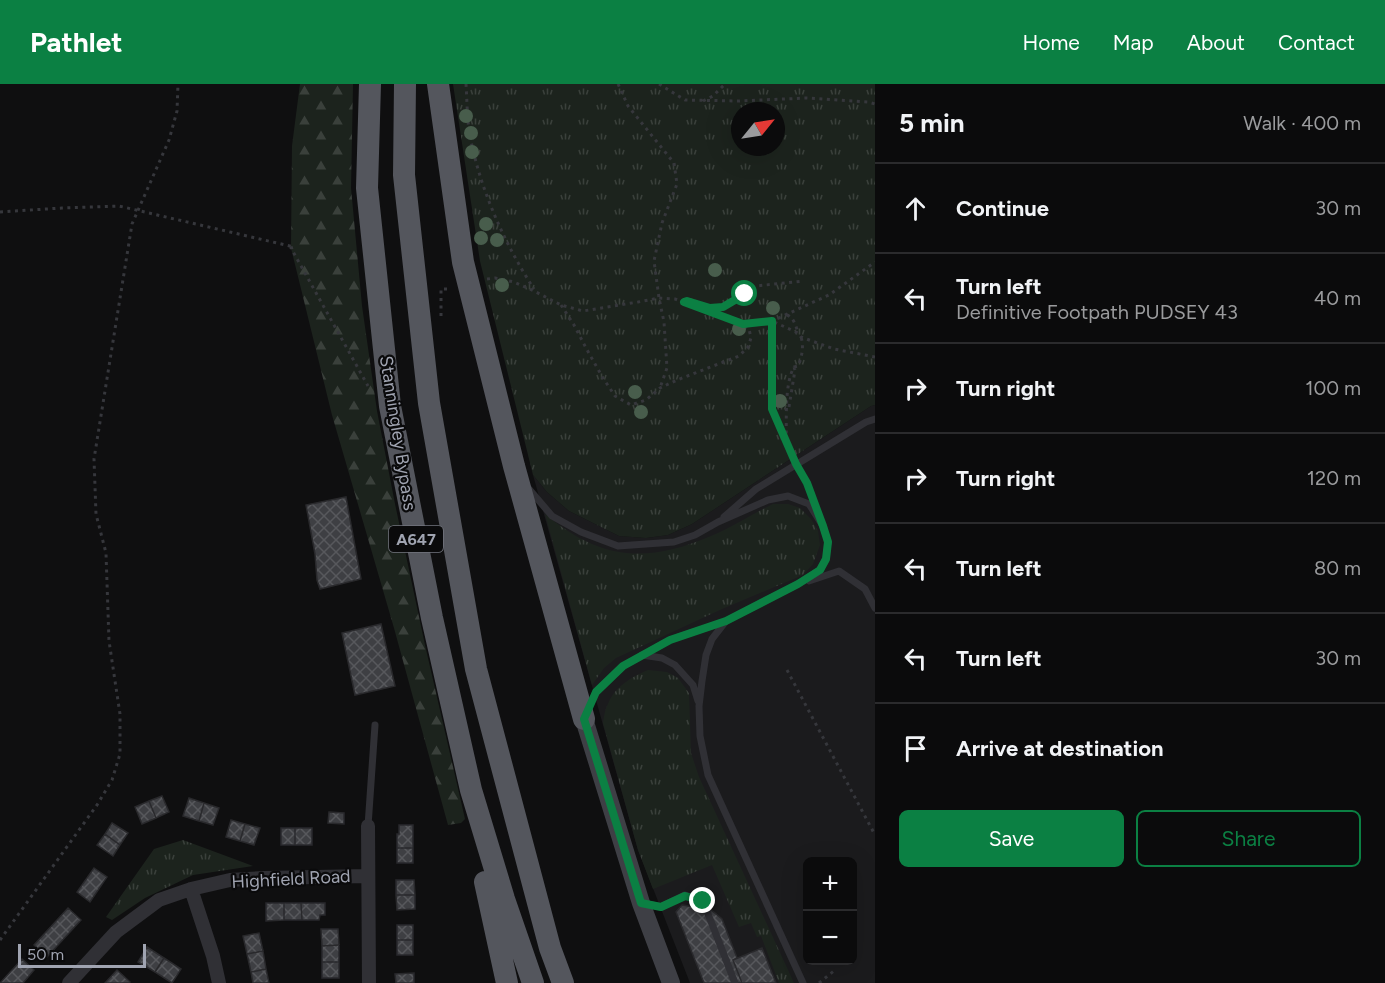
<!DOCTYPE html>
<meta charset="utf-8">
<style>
body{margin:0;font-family:Figtree,sans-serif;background:#141415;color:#f1f3f6}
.controls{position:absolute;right:18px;bottom:18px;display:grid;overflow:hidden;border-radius:9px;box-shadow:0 6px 24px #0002}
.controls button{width:54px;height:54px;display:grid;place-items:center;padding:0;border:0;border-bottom:2px solid #2b2b2d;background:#0b0b0c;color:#f1f3f6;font:30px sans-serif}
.compass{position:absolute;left:731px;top:18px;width:54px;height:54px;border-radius:50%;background:#0b0b0c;box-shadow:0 6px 24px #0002;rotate:60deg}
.scale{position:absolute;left:18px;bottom:15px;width:128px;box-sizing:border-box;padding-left:6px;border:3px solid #a0a4b1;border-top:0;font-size:16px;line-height:21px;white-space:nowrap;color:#a0a4b1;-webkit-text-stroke:4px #0a0a0b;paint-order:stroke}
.stop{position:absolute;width:18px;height:18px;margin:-14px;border:4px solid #0b8043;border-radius:50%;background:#fff}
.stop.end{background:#0b8043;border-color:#fff;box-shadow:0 2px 6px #0008}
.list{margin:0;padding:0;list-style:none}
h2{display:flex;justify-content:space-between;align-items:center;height:78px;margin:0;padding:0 24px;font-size:26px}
h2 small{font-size:20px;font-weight:400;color:#9a9b9d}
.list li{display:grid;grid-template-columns:39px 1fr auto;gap:18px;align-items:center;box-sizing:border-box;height:90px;padding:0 24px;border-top:2px solid #2b2b2d}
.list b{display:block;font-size:22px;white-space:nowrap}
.list p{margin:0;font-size:20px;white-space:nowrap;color:#9a9b9d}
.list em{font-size:20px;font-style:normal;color:#9a9b9d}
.actions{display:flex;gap:12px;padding:18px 24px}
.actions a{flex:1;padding:14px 0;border:2px solid #0b8043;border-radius:9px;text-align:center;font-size:21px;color:#0b8043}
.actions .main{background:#0b8043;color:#fff}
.icon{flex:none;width:33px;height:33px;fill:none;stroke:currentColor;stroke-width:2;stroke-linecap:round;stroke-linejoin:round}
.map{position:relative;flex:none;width:875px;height:899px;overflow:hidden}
header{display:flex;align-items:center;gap:36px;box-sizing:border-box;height:84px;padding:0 30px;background:#0b8043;color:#fff}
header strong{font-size:28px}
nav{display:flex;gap:33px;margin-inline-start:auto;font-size:21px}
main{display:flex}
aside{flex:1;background:#0b0b0c}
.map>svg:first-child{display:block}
.built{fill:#1b1b1d;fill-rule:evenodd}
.grass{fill:url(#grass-tufts);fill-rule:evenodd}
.forest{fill:url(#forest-firs)}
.building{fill:url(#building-cross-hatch);stroke:#29292c;stroke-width:1.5}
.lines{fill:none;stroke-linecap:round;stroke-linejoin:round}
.path{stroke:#36373c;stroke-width:3;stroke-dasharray:3 4.5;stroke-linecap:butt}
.service{stroke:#303035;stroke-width:7}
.minor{stroke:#303035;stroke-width:14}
.secondary{stroke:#3e3f45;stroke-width:18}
.trunk{stroke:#54565d;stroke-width:22}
.tree{fill:#485d4c}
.route{stroke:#0b8043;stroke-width:8}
.labels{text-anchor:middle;stroke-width:4.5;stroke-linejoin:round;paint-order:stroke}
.shield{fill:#0a0a0b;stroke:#73767f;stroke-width:1.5}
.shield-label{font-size:16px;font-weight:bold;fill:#a0a4b1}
.street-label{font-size:18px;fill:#a0a4b1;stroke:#0a0a0b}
</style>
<header>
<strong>Pathlet</strong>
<nav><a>Home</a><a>Map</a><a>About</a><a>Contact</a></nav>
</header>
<main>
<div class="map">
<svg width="875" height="899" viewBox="0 0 875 899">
<defs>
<pattern id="grass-tufts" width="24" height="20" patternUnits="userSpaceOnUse" patternTransform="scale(1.5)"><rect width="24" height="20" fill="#1c231d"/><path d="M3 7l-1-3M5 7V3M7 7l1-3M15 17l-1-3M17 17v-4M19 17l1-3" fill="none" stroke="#3a403b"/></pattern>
<pattern id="forest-firs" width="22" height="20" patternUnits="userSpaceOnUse" patternTransform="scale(1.5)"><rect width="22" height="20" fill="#1c231d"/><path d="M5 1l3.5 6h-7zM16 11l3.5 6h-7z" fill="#3a403b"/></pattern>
<pattern id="building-cross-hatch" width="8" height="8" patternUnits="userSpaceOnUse" patternTransform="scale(1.5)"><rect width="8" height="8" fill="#3e3f43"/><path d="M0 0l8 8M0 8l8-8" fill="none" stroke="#57585c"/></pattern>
</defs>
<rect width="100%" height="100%" fill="#0f0f10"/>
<!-- built -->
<path class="built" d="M875 321V899H690L638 766 533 391 547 408 569 427 619 452 646 454 668 451 692 440 871 322ZM808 778H852V876H808Z"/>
<!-- grass -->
<path class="grass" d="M453 0H875V321L871 322 692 440 668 451 646 454 619 452 569 427 547 408 533 391 480 177ZM740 27H776V63H740Z
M773 420H788L800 424 811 435 818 447 820 461 813 480 803 491 722 525 616 574 604 584 592 601 545 430C600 476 646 480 711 452 733 443 752 430 773 420Z
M648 586 667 588 678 594 689 609 691 669 699 693 794 899H779L761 852 757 853 751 839 739 843 712 781 653 805 638 766 603 639C604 633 605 625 608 620 615 602 632 593 648 586Z
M183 756 253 782 193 791 145 814 112 836 106 833 154 765Z"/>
<!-- forest -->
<path class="forest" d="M300 0H353L351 104 362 222 377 327 395 420 425 561 465 735 461 739 448 741 394 544 332 331 291 164 292 62Z"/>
<!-- building -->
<path class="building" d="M346 413 361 495 320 505 317 496 315 470 306 421Z
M381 540 395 602 355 611 342 549Z
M162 712 169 728 156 734 149 717Z
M189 714 204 719 199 737 183 732Z
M149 717 156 734 142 740 135 723Z
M204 719 219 724 213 741 199 737Z
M329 728 344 729V740L328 739Z
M231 736 245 740 240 757 226 753Z
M112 739 128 749 120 761 105 750Z
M245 740 260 744 254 761 240 757Z
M399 741H413V764H397V750H399Z
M281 744H295V761H281Z
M295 744H312V761H295Z
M105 750 120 761 113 772 97 761Z
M397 764H413V779H397Z
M94 784 107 793 90 818 77 808Z
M396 796H414L415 811H396Z
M396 811H415V825L397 826Z
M266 819H284V836L266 837Z
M284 819H301L302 836H284Z
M301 819H325V831H320L319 836H302Z
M682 821 710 825 722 835 737 874 733 876 742 899H704L676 828Z
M68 824 81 836 47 873 34 861Z
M397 841H413V856H397Z
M321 845H338L339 861 322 862Z
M259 849 263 867 247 870 243 852Z
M397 856H413V871H397Z
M339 861V878H322V862Z
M147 863 164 874 155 888 138 878Z
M762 864 776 899H742L733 876Z
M263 867 266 885 251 888 247 870Z
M164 874 181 885 172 899 155 888Z
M22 875 34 886 23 899H0Z
M322 878H339V894H322Z
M266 885 269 899H253L251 888Z
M117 886 130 898 129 899H105Z
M414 889V899H396L395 890Z"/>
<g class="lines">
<!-- path -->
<path class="path" d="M466 0C467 15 467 31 469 46 478 101 504 159 534 205
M618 0 628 22 674 79 677 100 662 139 654 177 659 214 664 238 667 284 660 304
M659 0 685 16 738 17 807 14 868 18 875 20
M703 17 713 12 725 0
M0 128 62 124 119 122 294 163 291 164 368 302
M487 195 495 194 514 198 534 207 561 221 583 227 638 218 659 214 675 215 743 240 772 237 798 249 801 253 834 265 875 273
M684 218 687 217 710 224 722 223 756 202 804 197
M561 221 574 241 586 264 603 294 615 312 631 321 646 316 660 304 677 296 739 272 748 263 751 254 749 245 743 240
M787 231C794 234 796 242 798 249
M441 232V205H449
M789 323 795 286 794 283
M786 357C787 336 784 301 794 283L798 282C802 273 804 262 801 253
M791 369 772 325V237L829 211 875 178
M802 391 810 407
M787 586 875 751
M0 856 97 721 112 696 120 670V630L109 557 106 469 96 430 94 375 132 140 169 56 177 27 178 0
M819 899 835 886"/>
<!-- service -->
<path class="service" d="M529 405 552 432 581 448 618 462 674 458 695 451 718 438 768 416 788 412 809 420 823 442 828 458 826 475 820 486 798 500 726 537 670 556 623 582 596 608 588 625
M724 433 756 405 866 338 875 335
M809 497 839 487 865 505 875 524
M726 537 712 555 706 571 702 597 699 622 700 652 708 691 803 899
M642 571 662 574 675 581 693 601 698 617
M368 742 375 641
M643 819 661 823 685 811 703 817 735 899"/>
<!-- minor -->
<path class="minor" d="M368 742 369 899
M191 805 213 872 219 899
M69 899 116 848 159 816 191 805 230 796 264 794 368 792"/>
<!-- secondary -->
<path class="secondary" d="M584 635 641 819 671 899"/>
<!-- trunk -->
<path class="trunk" d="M370 0 367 104 390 322 432 534 471 706 504 815 533 899
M405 0 404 91 429 319 476 585 550 864 563 899
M438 0 463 178 514 382 584 635
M485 798 507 899"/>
</g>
<!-- trees -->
<g class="tree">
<circle cx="466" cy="32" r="7"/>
<circle cx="471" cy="49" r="7"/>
<circle cx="472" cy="68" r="7"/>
<circle cx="486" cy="140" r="7"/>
<circle cx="481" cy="154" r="7"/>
<circle cx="497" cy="156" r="7"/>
<circle cx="715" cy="186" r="7"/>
<circle cx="502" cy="201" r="7"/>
<circle cx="773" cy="224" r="7"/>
<circle cx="739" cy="245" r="7"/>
<circle cx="635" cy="308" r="7"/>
<circle cx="780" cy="317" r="7"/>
<circle cx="641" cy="328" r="7"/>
</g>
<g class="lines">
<!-- route -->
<path class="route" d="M703 817 685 812 661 823 641 819 584 635 596 608 623 582 670 556 726 537 798 500 820 486 826 475 828 458 823 442 807 399 796 380 772 325V237L743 240 684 218 687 217 710 224 723 223 745 210"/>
</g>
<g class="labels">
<!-- shield labels -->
<rect class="shield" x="389" y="442" width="54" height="26" rx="4.5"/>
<g class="shield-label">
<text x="416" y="461">A647</text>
</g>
<!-- street labels -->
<g class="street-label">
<text transform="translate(398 349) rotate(81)" y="6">Stanningley Bypass</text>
<text transform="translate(291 795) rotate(-3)" y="6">Highfield Road</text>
</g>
</g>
</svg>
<div class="controls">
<button>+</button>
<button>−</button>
</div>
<svg class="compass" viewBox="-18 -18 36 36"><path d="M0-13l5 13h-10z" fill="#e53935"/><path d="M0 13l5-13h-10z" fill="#9a9b9d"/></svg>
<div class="scale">50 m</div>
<div class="stop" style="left:745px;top:210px"></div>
<div class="stop end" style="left:703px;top:817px"></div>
</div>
<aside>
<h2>5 min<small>Walk · 400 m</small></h2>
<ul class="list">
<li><svg class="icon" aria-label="ahead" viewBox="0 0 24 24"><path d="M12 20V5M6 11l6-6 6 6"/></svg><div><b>Continue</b></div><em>30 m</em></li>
<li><svg class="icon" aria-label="left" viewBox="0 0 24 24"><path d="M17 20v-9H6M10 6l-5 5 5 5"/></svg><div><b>Turn left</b><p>Definitive Footpath PUDSEY 43</p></div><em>40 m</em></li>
<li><svg class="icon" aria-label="right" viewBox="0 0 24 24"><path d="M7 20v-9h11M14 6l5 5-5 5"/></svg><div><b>Turn right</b></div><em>100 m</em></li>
<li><svg class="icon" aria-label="right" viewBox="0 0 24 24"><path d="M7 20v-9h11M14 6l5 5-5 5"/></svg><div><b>Turn right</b></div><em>120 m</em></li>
<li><svg class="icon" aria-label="left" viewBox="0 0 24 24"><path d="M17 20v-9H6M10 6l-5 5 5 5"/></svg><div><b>Turn left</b></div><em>80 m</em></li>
<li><svg class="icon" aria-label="left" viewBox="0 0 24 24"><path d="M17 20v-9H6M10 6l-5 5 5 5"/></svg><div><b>Turn left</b></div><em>30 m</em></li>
<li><svg class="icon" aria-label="arrive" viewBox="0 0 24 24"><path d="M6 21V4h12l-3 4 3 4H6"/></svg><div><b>Arrive at destination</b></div></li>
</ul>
<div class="actions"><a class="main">Save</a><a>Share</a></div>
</aside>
</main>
